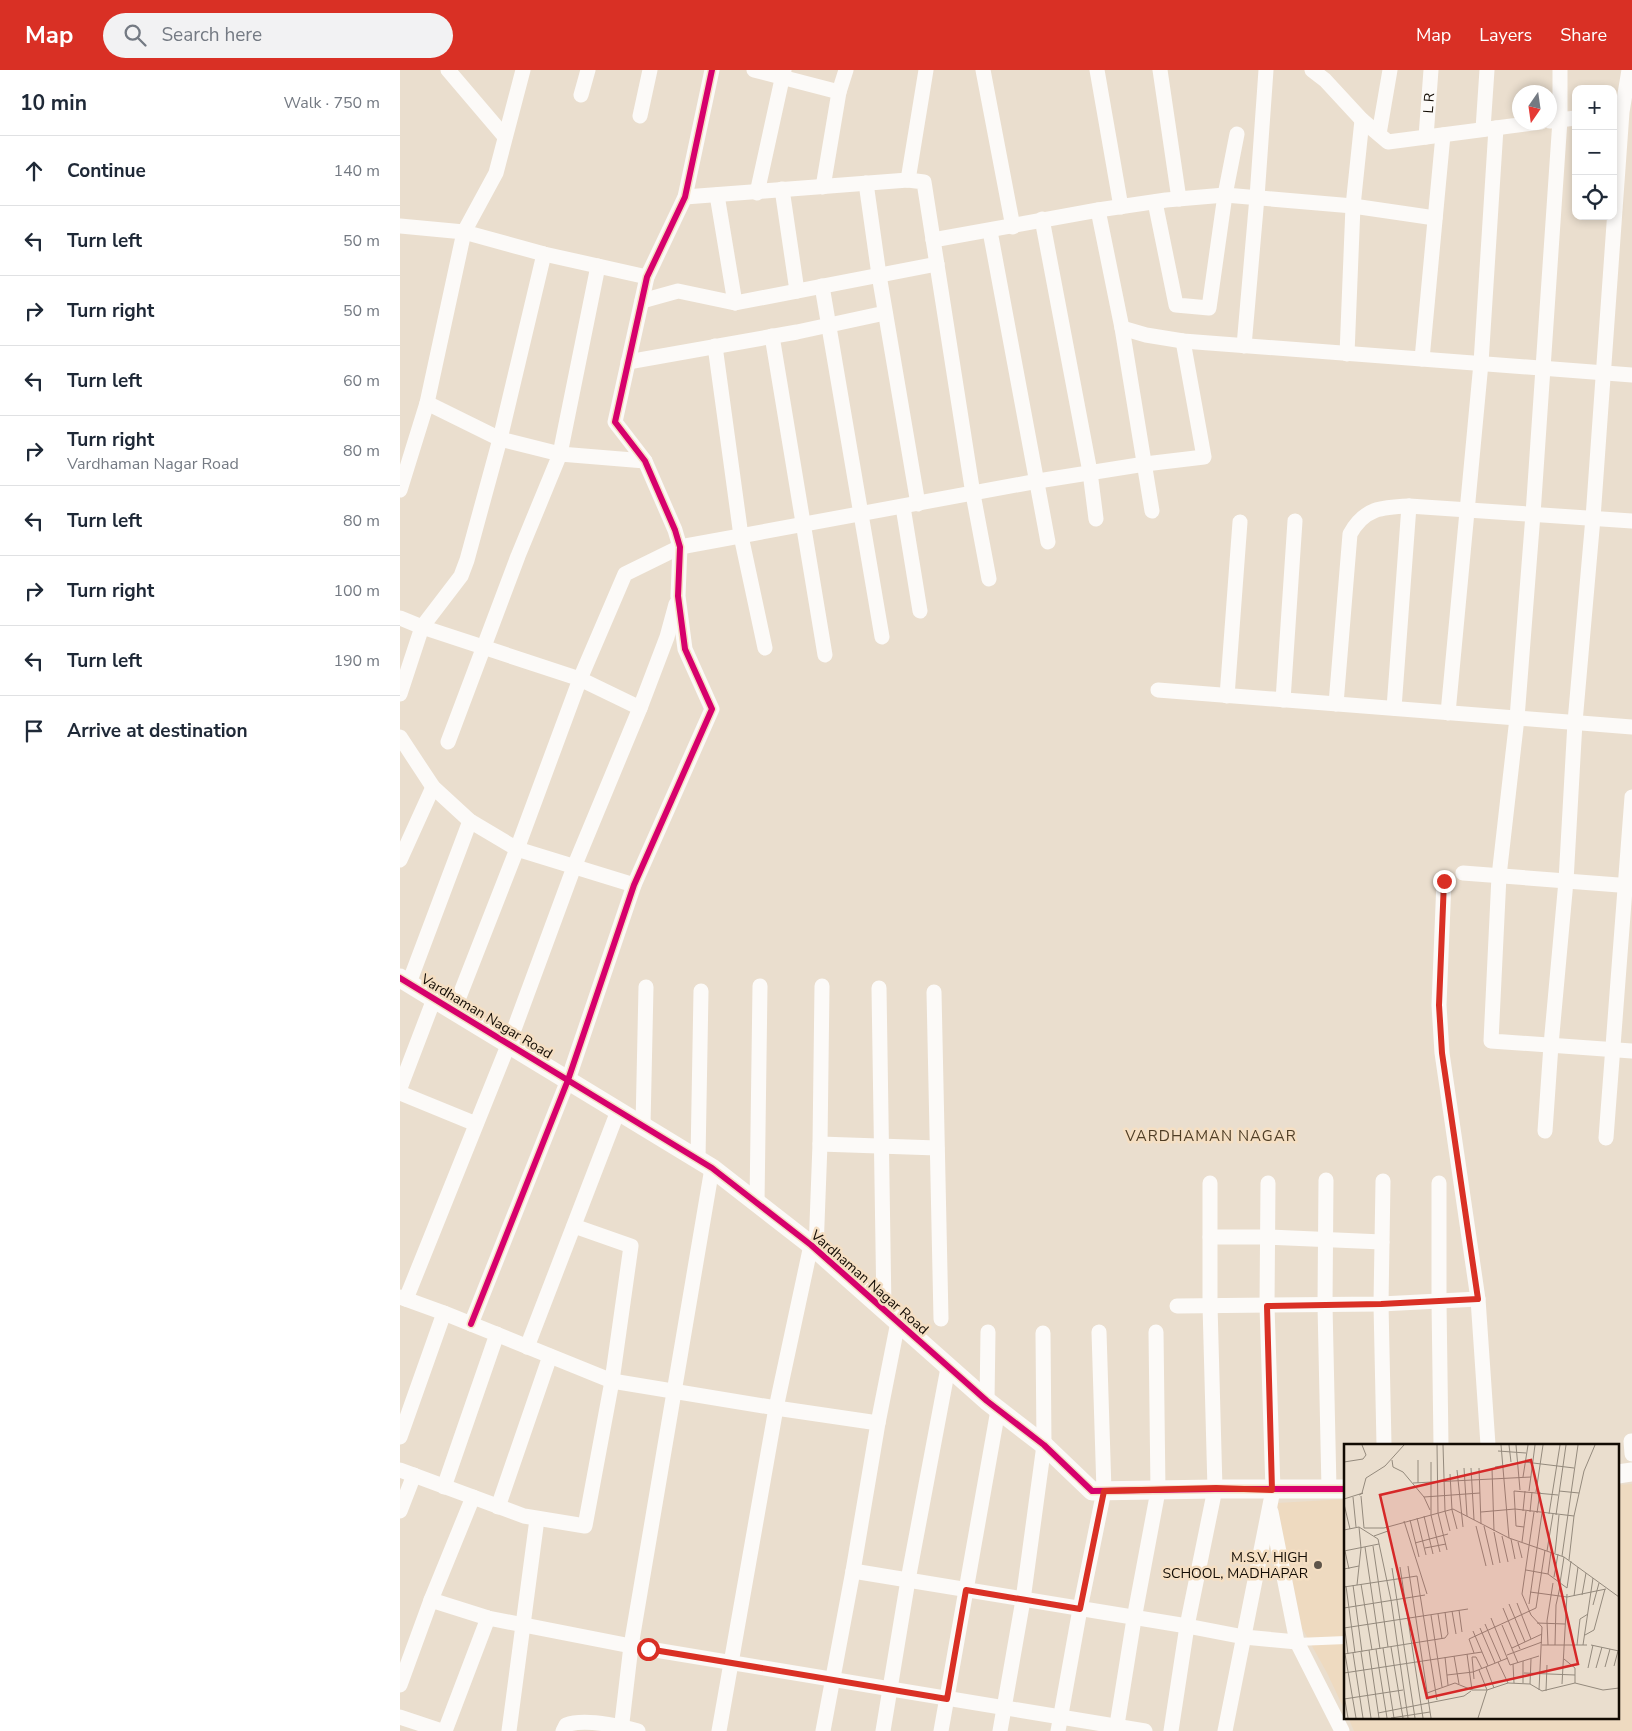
<!DOCTYPE html>
<meta charset="utf-8">
<style>
body{margin:0;font-family:"Nunito Sans",sans-serif;background:#f2f2f3;color:#1f2937}
.controls{position:absolute;right:15px;top:15px;display:grid;overflow:hidden;border-radius:10px;box-shadow:0 2px 8px #0003}
.controls button{width:45px;height:45px;display:grid;place-items:center;padding:0;border:0;border-bottom:1px solid #e0e1e3;background:#fff;color:#1f2937;font:25px sans-serif}
.compass{position:absolute;left:1112px;top:15px;width:45px;height:45px;border-radius:50%;background:#fff;box-shadow:0 2px 8px #0003;rotate:193deg}
.stop{position:absolute;width:15px;height:15px;margin:-11px;border:4px solid #d93025;border-radius:50%;background:#fff}
.stop.end{background:#d93025;border-color:#fff;box-shadow:0 1px 5px #0008}
.list{margin:0;padding:0;list-style:none}
h2{display:flex;justify-content:space-between;align-items:center;height:65px;margin:0;padding:0 20px;font-size:21px}
h2 small{font-size:16px;font-weight:400;color:#747a83}
.list li{display:grid;grid-template-columns:32px 1fr auto;gap:15px;align-items:center;box-sizing:border-box;height:70px;padding:0 20px;border-top:1px solid #e0e1e3}
.list b{display:block;font-size:19px;white-space:nowrap}
.list p{margin:0;font-size:16px;white-space:nowrap;color:#747a83}
.list em{font-size:16px;font-style:normal;color:#747a83}
.icon{flex:none;width:28px;height:28px;fill:none;stroke:currentColor;stroke-width:2;stroke-linecap:round;stroke-linejoin:round}
.map{position:relative;flex:none;width:1232px;height:1661px;overflow:hidden}
header{display:flex;align-items:center;gap:30px;box-sizing:border-box;height:70px;padding:0 25px;background:#d93025;color:#fff}
header strong{font-size:24px}
nav{display:flex;gap:28px;margin-inline-start:auto;font-size:18px}
.search{width:350px;height:45px;background:#f2f2f3;display:flex;align-items:center;gap:12px;box-sizing:border-box;padding:0 18px;border-radius:28px;color:#747a83;font-size:19px}
main{display:flex}
aside{flex:1;background:#fff}
.map>svg:first-child{display:block}
.built{fill:#eedac0}
.lines{fill:none;stroke-linecap:round;stroke-linejoin:round}
.service{stroke:#fcfaf8;stroke-width:8}
.minor{stroke:#fcfaf8;stroke-width:15}
.tertiary{stroke:#fcfaf8;stroke-width:19}
.cycleway-casing{stroke:#f5dfc3;stroke-width:9}
.cycleway{stroke:#d6006c;stroke-width:6}
.route{stroke:#d93025;stroke-width:6}
.poi-dot{fill:#5e554a;stroke:#f5dfc3;stroke-width:2}
.labels{text-anchor:middle;stroke-width:5;stroke-linejoin:round;paint-order:stroke}
.street-label{font-size:14px;fill:#120b03;stroke:#f5dfc3}
.poi-label{font-size:14px;fill:#120b03;stroke:#f5dfc3;text-anchor:end}
.neighbourhood-label{font-size:15px;letter-spacing:1px;fill:#4e3d25;stroke:#f5dfc3}
.inset-road{fill:none;stroke:#948a7d;stroke-width:1}
.view{fill:#d62828;fill-opacity:0.15;stroke:#d62828;stroke-width:2.5}
.inset-edge{fill:none;stroke:#120b03;stroke-width:2.5}
</style>
<header>
<strong>Map</strong>
<div class="search"><svg class="icon" aria-label="search" viewBox="0 0 24 24"><circle cx="10" cy="10" r="6"/><path d="M15 15l6 6"/></svg>Search here</div>
<nav><a>Map</a><a>Layers</a><a>Share</a></nav>
</header>
<main>
<aside>
<h2>10 min<small>Walk · 750 m</small></h2>
<ul class="list">
<li><svg class="icon" aria-label="ahead" viewBox="0 0 24 24"><path d="M12 20V5M6 11l6-6 6 6"/></svg><div><b>Continue</b></div><em>140 m</em></li>
<li><svg class="icon" aria-label="left" viewBox="0 0 24 24"><path d="M17 20v-9H6M10 6l-5 5 5 5"/></svg><div><b>Turn left</b></div><em>50 m</em></li>
<li><svg class="icon" aria-label="right" viewBox="0 0 24 24"><path d="M7 20v-9h11M14 6l5 5-5 5"/></svg><div><b>Turn right</b></div><em>50 m</em></li>
<li><svg class="icon" aria-label="left" viewBox="0 0 24 24"><path d="M17 20v-9H6M10 6l-5 5 5 5"/></svg><div><b>Turn left</b></div><em>60 m</em></li>
<li><svg class="icon" aria-label="right" viewBox="0 0 24 24"><path d="M7 20v-9h11M14 6l5 5-5 5"/></svg><div><b>Turn right</b><p>Vardhaman Nagar Road</p></div><em>80 m</em></li>
<li><svg class="icon" aria-label="left" viewBox="0 0 24 24"><path d="M17 20v-9H6M10 6l-5 5 5 5"/></svg><div><b>Turn left</b></div><em>80 m</em></li>
<li><svg class="icon" aria-label="right" viewBox="0 0 24 24"><path d="M7 20v-9h11M14 6l5 5-5 5"/></svg><div><b>Turn right</b></div><em>100 m</em></li>
<li><svg class="icon" aria-label="left" viewBox="0 0 24 24"><path d="M17 20v-9H6M10 6l-5 5 5 5"/></svg><div><b>Turn left</b></div><em>190 m</em></li>
<li><svg class="icon" aria-label="arrive" viewBox="0 0 24 24"><path d="M6 21V4h12l-3 4 3 4H6"/></svg><div><b>Arrive at destination</b></div></li>
</ul>
</aside>
<div class="map">
<svg width="1232" height="1661" viewBox="0 0 1232 1661">
<rect width="100%" height="100%" fill="#eadece"/>
<!-- built -->
<path class="built" d="M1232 1414V1661H954L948 1647H1218V1415Z
M946 1429V1643L927 1603 902 1558 877 1433Z"/>
<g class="lines">
<!-- service -->
<path class="service" d="M897 1572 946 1570"/>
<!-- minor -->
<g class="minor">
<path d="M48 0 105 67"/>
<path d="M354 0 439 22"/>
<path d="M583 0 613 157"/>
<path d="M697 0 721 137"/>
<path d="M760 0 779 129"/>
<path d="M912 0 925 10 962 50 988 72 1141 52"/>
<path d="M1160 0V50L1133 444 1117 648 1099 806 1091 971 1232 981"/>
<path d="M181 25 188 0"/>
<path d="M240 46 250 0"/>
<path d="M1150 51 1176 48"/>
<path d="M1083 59 1087 0"/>
<path d="M979 64 990 0"/>
<path id="s1" d="M1026 67 1031 0"/>
<path d="M508 110 526 0"/>
<path d="M466 113 479 205 518 434"/>
<path d="M423 117 439 22 446 0"/>
<path d="M382 119 397 221"/>
<path d="M357 123 384 0"/>
<path d="M317 125 335 233"/>
<path d="M285 127 508 110 524 112 573 424 589 509"/>
<path d="M755 132 776 235 809 238 825 125 837 64"/>
<path d="M698 140 722 258 752 441"/>
<path d="M642 149 690 402 696 449"/>
<path d="M0 156 64 162 144 184 247 207"/>
<path d="M590 161 648 472"/>
<path d="M533 170 698 140 766 130 825 125 953 136 1035 148"/>
<path d="M422 216 482 567"/>
<path d="M242 231 278 221 335 233 537 194"/>
<path d="M722 258 746 265 783 271 1232 305"/>
<path d="M372 266 425 585"/>
<path d="M315 276 341 466 365 578"/>
<path d="M844 276 857 127 866 0"/>
<path d="M947 284 953 136 962 50"/>
<path d="M1022 289 1043 65"/>
<path d="M228 292 397 262 485 243"/>
<path d="M27 333 100 369 160 384 245 391"/>
<path d="M0 420 27 333 64 162 96 103 123 0"/>
<path d="M503 437 520 541"/>
<path d="M0 548 22 557 180 609 240 638"/>
<path d="M758 620 1232 657"/>
<path d="M0 624 22 557 61 506 67 490 100 369 144 184"/>
<path d="M827 626 840 452"/>
<path d="M883 630 895 451"/>
<path d="M936 634 950 464C964 438 982 437 1009 436L1232 451"/>
<path d="M994 638 1009 436"/>
<path d="M1048 643 1081 293 1096 58"/>
<path d="M0 667 33 717 70 751 117 779 234 815"/>
<path d="M48 672 118 486 160 384 198 196"/>
<path d="M0 790 33 717"/>
<path d="M1063 803 1232 816"/>
<path d="M1044 811 1039 935 1042 983 1078 1229 1088 1375"/>
<path d="M9 913 70 751"/>
<path d="M479 918 484 1240"/>
<path d="M534 922 541 1249"/>
<path d="M54 940 117 779 180 609 225 504 280 477 638 411 745 394 804 387 783 271"/>
<path d="M0 1018 34 929"/>
<path d="M0 1023 76 1054"/>
<path d="M243 1056 246 917"/>
<path d="M1145 1061 1151 975 1166 811 1175 652 1193 448 1222 42 1229 0"/>
<path d="M1206 1068 1232 727"/>
<path d="M420 1074 537 1078"/>
<path d="M298 1089 301 921"/>
<path d="M926 1110 925 1235 929 1419"/>
<path d="M983 1111 981 1234 984 1375"/>
<path d="M1039 1113V1232L1041 1375"/>
<path d="M357 1133 360 916"/>
<path d="M810 1167H867L982 1172"/>
<path d="M416 1180 420 1074 422 916"/>
<path d="M0 1227 44 1243 212 1311 376 1338 478 1353"/>
<path d="M6 1229 109 973 174 797 240 638 267 567 276 534"/>
<path d="M777 1236 981 1234 1078 1229"/>
<path d="M71 1254 168 1010 234 815 312 639 285 579 278 526 280 477 275 460 245 391 215 352 247 207 285 127 312 0"/>
<path d="M127 1277 218 1041"/>
<path d="M587 1331 588 1262"/>
<path d="M0 1367 44 1243"/>
<path d="M1232 1371H1231L1232 1384"/>
<path d="M0 1400 124 1446 185 1456 212 1311 231 1176 174 1156"/>
<path d="M44 1417 97 1264"/>
<path d="M98 1437 150 1286"/>
<path d="M0 1441 14 1405"/>
<path d="M871 1442 897 1572 942 1661"/>
<path d="M453 1501 787 1556 844 1567 897 1572"/>
<path d="M31 1530 88 1548 231 1576 745 1661"/>
<path d="M0 1615 31 1530 73 1427"/>
<path d="M0 1647 42 1661"/>
<path d="M45 1661 88 1548"/>
<path d="M109 1661 137 1449"/>
<path d="M163 1661 166 1655C185 1648 219 1656 238 1661"/>
<path d="M221 1661 231 1576 312 1098"/>
<path d="M319 1661 376 1338 411 1175"/>
<path d="M423 1661 453 1501 478 1353 498 1252"/>
<path d="M483 1661 508 1510 548 1298"/>
<path d="M541 1661 598 1340"/>
<path d="M600 1661 623 1530 644 1375 643 1263"/>
<path d="M658 1661 680 1539 704 1421 699 1262"/>
<path d="M716 1661 734 1549 758 1421 756 1262"/>
<path d="M771 1661 787 1556 815 1419 810 1235V1113"/>
<path d="M825 1661 873 1420 867 1236 868 1113"/>
</g>
<!-- tertiary -->
<path class="tertiary" d="M0 908 312 1098 411 1175 587 1331 644 1375 692 1421 815 1419H946
M1218 1404 1232 1402"/>
<defs>
<path id="cycleway" d="M0 908 312 1098 411 1175 587 1331 644 1375 692 1421 815 1419H946
M71 1254 168 1010 234 815 312 639 285 579 278 526 280 477 275 460 245 391 215 352 247 207 285 127 312 0"/>
</defs>
<!-- cycleway casing -->
<use href="#cycleway" class="cycleway-casing"/>
<!-- cycleway -->
<use href="#cycleway" class="cycleway"/>
</g>
<g class="lines">
<!-- route -->
<path class="route" d="M248 1579 547 1629 566 1520 680 1539 704 1421 816 1418 872 1420 867 1236 981 1234 1078 1229 1042 983 1039 935 1044 811"/>
</g>
<!-- markers -->
<circle class="poi-dot" cx="918" cy="1495" r="5"/>
<g class="labels">
<!-- street labels -->
<g class="street-label">
<text dy="5" stroke="none"><textPath href="#s1" startOffset="34">L R</textPath></text>
<text transform="translate(87 946) rotate(31)" y="5">Vardhaman Nagar Road</text>
<text transform="translate(470 1212) rotate(41)" y="5">Vardhaman Nagar Road</text>
</g>
<!-- poi labels -->
<g class="poi-label">
<text x="908" y="1492">M.S.V. HIGH<tspan x="908" dy="16">SCHOOL, MADHAPAR</tspan></text>
</g>
<!-- neighbourhood labels -->
<g class="neighbourhood-label">
<text x="811" y="1071">VARDHAMAN NAGAR</text>
</g>
</g>
<!-- overview -->
<g transform="translate(944 1374)">
<rect width="275" height="275" fill="#eadece"/>
<path class="inset-road" d="M93 1 94 69 103 106M99 1 101 67 106 87M157 1 165 94M165 1 167 18M172 1 176 46M154 7 182 9M48 16 49 23 59 28 80 53 86 66M74 16V39M0 18 19 15 22 11 18 1M87 18V71L96 108M151 23 181 18 230 24M120 24 123 72M127 24 130 76M135 24 137 80M148 24 150 87M113 26 119 83M106 30 108 66 113 85M179 33 184 1M69 39 187 33M185 47 191 1M215 47 235 49M192 48 199 1M18 49 22 34 41 22 60 1M17 52 20 84H40L109 65 165 94 220 113 275 153M9 53 12 83M80 53 136 49M0 55 19 49 15 51M0 60 6 85M179 67 181 47M137 68 171 65 230 72M186 68 188 48M190 68 178 150 187 171 198 183 195 246M193 69 196 48M205 70 216 1M212 71 222 1M80 72 89 110M73 74 82 111M66 76 75 113M60 77 83 150M132 82 142 122M140 82 149 121M180 83 172 82 170 47 214 51M0 86 15 83 34 95 47 156 64 274M150 88 156 119M30 92 44 87 43 83M158 92 164 118M167 95 171 115M174 98 178 114M178 98 182 67M71 99 104 90M29 102 44 203M21 103 36 205M81 104 102 100M0 107 35 100M1 107 5 125M203 107 209 70M211 109 215 71M218 112 234 1M225 116 230 72 240 27 251 1M64 122 87 274M56 123 79 274M48 124 71 274M0 125 15 122M182 126 204 130 223 144 227 117M204 130 207 108M210 133 214 110M216 139 220 113M17 140 28 206M9 141 18 208M13 141 17 104 15 83M2 142 11 209M0 143 73 132 93 256M186 148 223 153 262 145M238 151 242 129M230 152 234 123M173 159 187 195M165 160 181 198M185 160 198 69M249 161 255 139M0 164 81 151M159 164 176 205M115 166 118 188M108 167 112 190M94 170 98 195M87 171 98 243M147 174 166 221 195 212M0 179 4 210M193 179 221 180M141 180 157 217M158 181 174 219M0 184 124 165M136 184 151 219M129 187 144 222M241 191 250 186 261 145M198 201H243M204 201 203 177 209 139M211 201 212 161 216 143M233 201 236 175 244 170M239 201 249 134M247 201 275 207M47 203 59 274M39 204 50 274M168 204 198 190M32 205 43 274M25 206 35 274M17 208 27 274M9 209 19 274M130 209 125 195 192 164 201 106M0 210 101 194 104 190 101 168M1 210 12 274M123 210 128 246M163 211 198 198M110 212 115 240M101 213 104 241M220 215 231 224V239M154 218 164 239M169 220 170 239M270 222 274 207M142 223 150 244M261 223 266 205M244 224 249 201M252 224 258 203M0 229 138 208M180 229 231 231M103 231 129 228 164 214M130 235 128 213H132L138 225M179 239V217M186 240 187 215M218 240 223 150M202 247 203 221M83 249 111 239 128 246H143L164 239 186 240 198 247 231 239 259 246 275 244M0 251 4 274M0 255 59 246M34 269 120 252 127 247M47 274 86 268M134 274 143 246 135 226"/>
<path class="view" d="M187 16 234 220 83 254 36 51Z"/>
<rect width="275" height="275" class="inset-edge"/>
</g>
</svg>
<div class="controls">
<button>+</button>
<button>−</button>
<button><svg class="icon" aria-label="locate" viewBox="0 0 24 24"><circle cx="12" cy="12" r="6"/><path d="M12 2v4M12 18v4M2 12h4M18 12h4"/></svg></button>
</div>
<svg class="compass" viewBox="-18 -18 36 36"><path d="M0-13l5 13h-10z" fill="#e53935"/><path d="M0 13l5-13h-10z" fill="#747a83"/></svg>
<div class="stop" style="left:248px;top:1579px"></div>
<div class="stop end" style="left:1044px;top:811px"></div>
</div>
</main>
